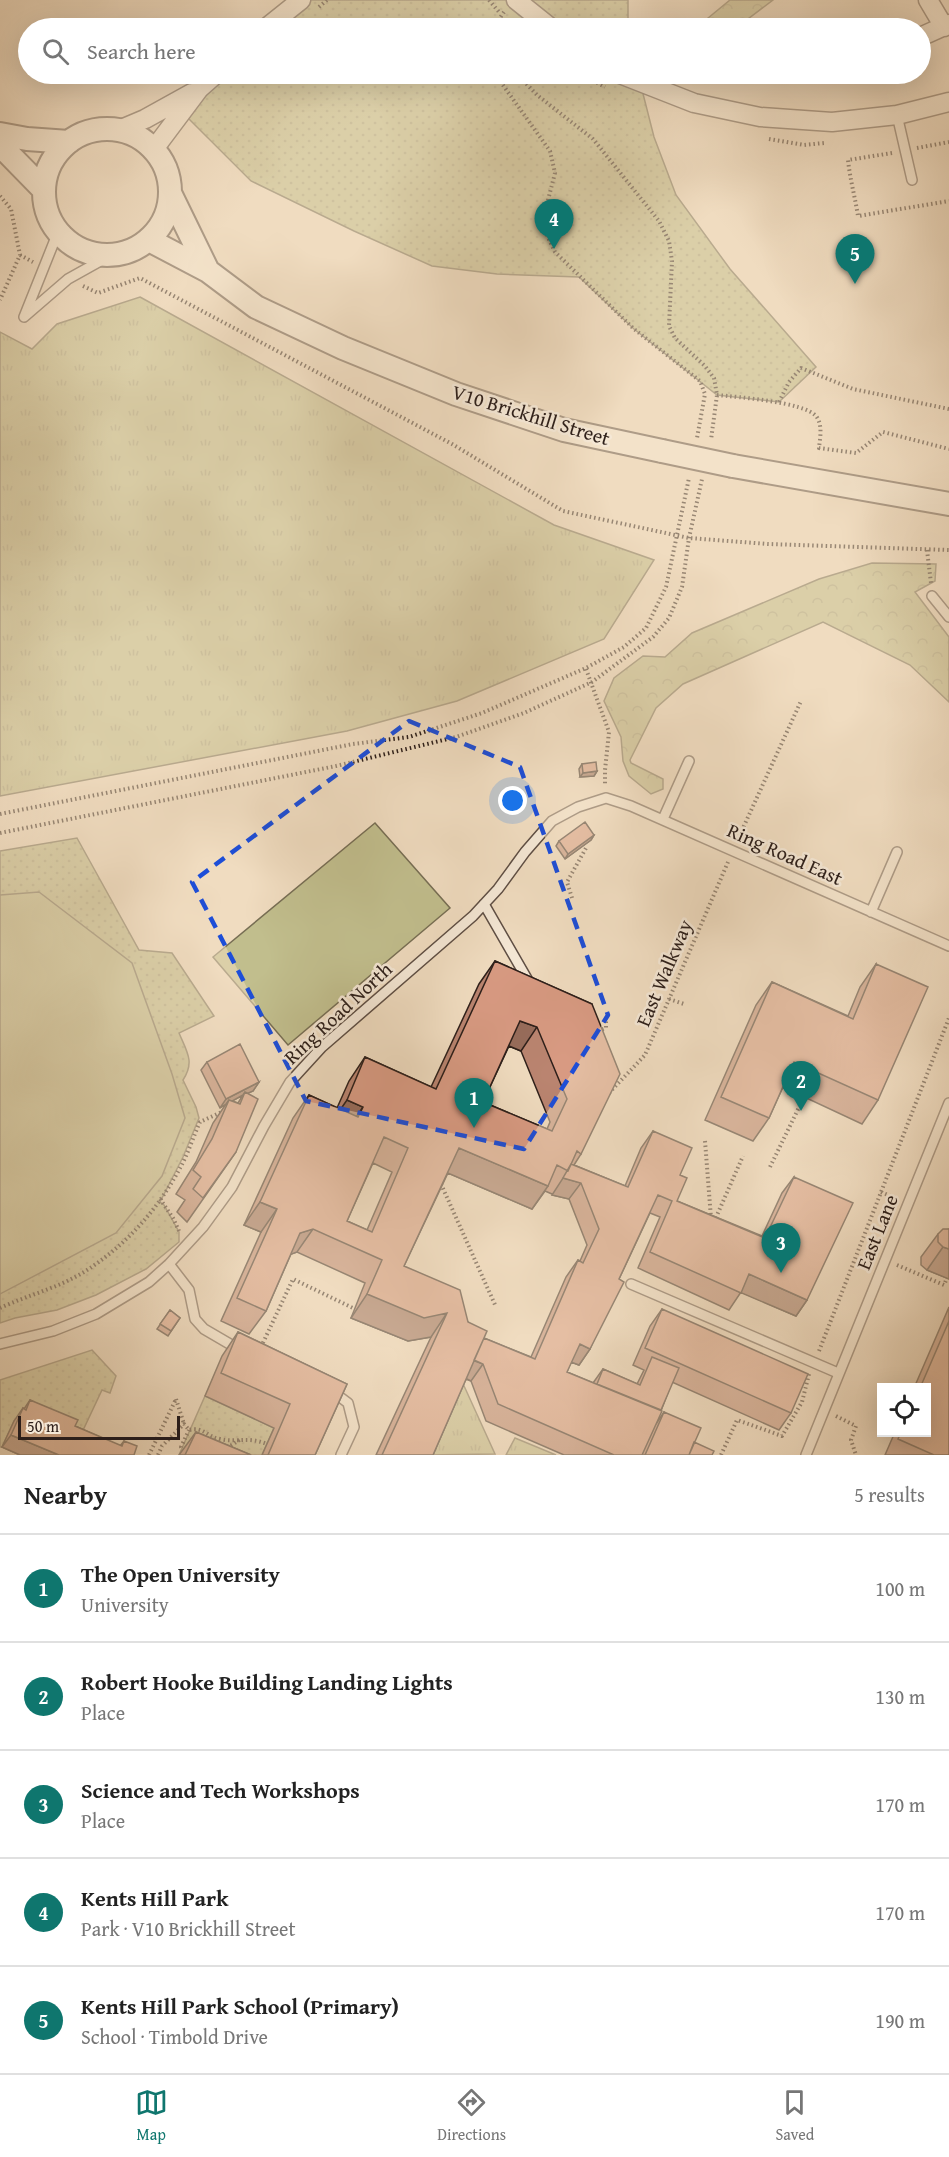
<!DOCTYPE html>
<meta charset="utf-8">
<style>
body{margin:0;font-family:"Gentium Book Plus",serif;background:#f2f2f2;color:#222}
.controls{position:absolute;right:18px;bottom:18px;display:grid;overflow:hidden;border-radius:0px;box-shadow:0 6px 24px #0002}
.controls button{width:54px;height:54px;display:grid;place-items:center;padding:0;border:0;border-bottom:2px solid #e0e0e0;background:#fff;color:#222;font:30px sans-serif}
.scale{position:absolute;left:18px;bottom:15px;width:162px;box-sizing:border-box;padding-left:6px;border:3px solid #2d1f1a;border-top:0;font-size:16px;line-height:21px;white-space:nowrap;color:#2d1f1a;-webkit-text-stroke:4px #f5e8d6;paint-order:stroke}
.you{position:absolute;left:513px;top:801px;width:21px;height:21px;margin:-15px;border:4px solid #fff;border-radius:50%;background:#1a73e8;box-shadow:0 0 0 9px #1a73e833}
.badge{display:grid;place-items:center;width:39px;height:39px;border-radius:50%;background:#0f766e;color:#fff;font-size:20px;font-weight:700}
.pin{position:absolute;translate:-50% -50px;filter:drop-shadow(0 2px 3px #0008)}
.pin::after{content:'';position:absolute;top:32px;width:21px;height:18px;background:inherit;clip-path:polygon(0 0,100% 0,50% 100%)}
.list{margin:0;padding:0;list-style:none}
h2{display:flex;justify-content:space-between;align-items:center;height:78px;margin:0;padding:0 24px;font-size:26px}
h2 small{font-size:20px;font-weight:400;color:#767676}
.list li{display:grid;grid-template-columns:39px 1fr auto;gap:18px;align-items:center;box-sizing:border-box;height:108px;padding:0 24px;border-top:2px solid #e0e0e0}
.list b{display:block;font-size:22px;white-space:nowrap}
.list p{margin:0;font-size:20px;white-space:nowrap;color:#767676}
.list em{font-size:20px;font-style:normal;color:#767676}
.icon{flex:none;width:33px;height:33px;fill:none;stroke:currentColor;stroke-width:2;stroke-linecap:round;stroke-linejoin:round}
.map{position:relative;flex:none;width:949px;height:1455px;overflow:hidden}
.search{position:absolute;background:#fff;box-shadow:0 6px 24px #0002;left:18px;right:18px;top:18px;height:66px;display:flex;align-items:center;gap:15px;box-sizing:border-box;padding:0 21px;border-radius:33px;color:#767676;font-size:22px}
.sheet{height:618px;background:#fff}
nav{display:flex;justify-content:space-around;align-items:center;box-sizing:border-box;height:84px;border-top:2px solid #e0e0e0;background:#fff;font-size:16px;color:#767676}
nav a{display:grid;justify-items:center;gap:3px}
nav .on{color:#0f766e}
.map>svg:first-child{display:block}
.grass{fill:url(#grass-tufts);stroke:#776e54;stroke-width:1.5}
.forest{fill:url(#forest-crowns);stroke:#776e54;stroke-width:1.5}
.park{fill:url(#park-dots);stroke:#776e54;stroke-width:1.5}
.pitch{fill:#c1be8d;stroke:#776e54;stroke-width:1.5}
.lines{fill:none;stroke-linecap:round;stroke-linejoin:round}
.service-casing{stroke:#5e4e44;stroke-width:12}
.minor-casing{stroke:#5e4e44;stroke-width:21}
.tertiary-casing{stroke:#5e4e44;stroke-width:26}
.path{stroke:#2d1f1a;stroke-width:4;stroke-dasharray:1.5 3;stroke-linecap:butt}
.service{stroke:#f5e8d6;stroke-width:9}
.minor{stroke:#f5e8d6;stroke-width:18}
.tertiary{stroke:#f5e8d6;stroke-width:22}
.tertiary-bridge-casing{stroke:#5e4e44;stroke-width:26;stroke-linecap:butt}
.tertiary-bridge{stroke:#f5e8d6;stroke-width:22}
.wall{fill:#ba8470;stroke:#2d1f1a;stroke-width:1.5;fill-rule:evenodd}
.shaded-wall{fill:#976c5b;stroke:#2d1f1a;stroke-width:1.5}
.building{fill:#d89a82;stroke:#2d1f1a;stroke-width:1.5;fill-rule:evenodd}
.marked{fill:none;stroke:#1d4ed8;stroke-width:4.5;stroke-dasharray:12 8;stroke-linejoin:round}
.labels{text-anchor:middle;stroke-width:5;stroke-linejoin:round;paint-order:stroke}
.street-label{font-size:20px;fill:#2d1f1a;stroke:#f5e8d6}
</style>
<div class="map">
<svg width="949" height="1455" viewBox="0 0 949 1455">
<defs>
<pattern id="grass-tufts" width="24" height="20" patternUnits="userSpaceOnUse" patternTransform="scale(1.5)"><rect width="24" height="20" fill="#c1be8d"/><path d="M3 7l-1-3M5 7V3M7 7l1-3M15 17l-1-3M17 17v-4M19 17l1-3" fill="none" stroke="#a6a379"/></pattern>
<pattern id="forest-crowns" width="20" height="18" patternUnits="userSpaceOnUse" patternTransform="scale(1.5)"><rect width="20" height="18" fill="#c1be8d"/><path d="M2 6a3 3 0 1 1 6 0M12 15a3 3 0 1 1 6 0" fill="none" stroke="#a6a379"/></pattern>
<pattern id="park-dots" width="8" height="8" patternUnits="userSpaceOnUse" patternTransform="scale(1.5)"><rect width="8" height="8" fill="#c1be8d"/><path d="M2 2h.1M6 6h.1" fill="none" stroke="#a6a379" stroke-width="1.8" stroke-linecap="round"/></pattern>
</defs>
<rect width="100%" height="100%" fill="#f0dcc0"/>
<filter id="stains"><feTurbulence type="fractalNoise" baseFrequency=".00333" numOctaves="4"/><feColorMatrix values="0 0 0 0 .2 0 0 0 0 .09 0 0 0 0 .02 0 0 0 .5 -.17"/></filter>
<radialGradient id="worn" r=".72"><stop offset=".6" stop-color="#630" stop-opacity="0"/><stop offset="1" stop-color="#630" stop-opacity=".3"/></radialGradient>
<!-- grass -->
<path class="grass" d="M140 297 554 525 654 560 604 639 457 701 347 731 0 796V332L32 349 57 324Z
M460 1377 495 1454 426 1455Z
M515 1438 556 1455H506Z"/>
<!-- forest -->
<path class="forest" d="M730 0H773L736 28H696Z
M872 563 936 564 935 581 915 592 949 637V702L910 665 823 622 683 684 656 708 630 760 631 763 663 779V789L651 794 629 776 623 761 621 737 604 701 614 678 643 656 665 657 692 633 819 579Z"/>
<!-- park -->
<path class="park" d="M301 0H628V28H266Z
M216 74H638L654 137 676 195 730 269 816 367 779 402 717 395 634 329 579 277 497 274 432 266 354 231 251 181 182 112Z
M77 838 139 950 172 953 214 1016 179 1033C187 1052 195 1062 183 1080L196 1107 199 1118 183 1157 160 1202 164 1205 179 1232V1242L146 1269 96 1295 57 1310 15 1318 0 1323V851Z
M92 1350 116 1376 110 1393 102 1390 77 1443 14 1421 2 1447H0V1380Z
M205 1396 274 1428 262 1455H179Z"/>
<!-- pitch -->
<path class="pitch" d="M375 823 450 908 288 1045 213 957Z
M39 892 132 963 172 1074 185 1118 162 1176 116 1233 0 1294V895Z"/>
<g class="lines">
<defs>
<path id="service" d="M897 115 912 180
M58 232 24 317 68 279 111 255
M932 596 949 617
M663 819 689 761
M484 904 530 984
M871 912 897 852
M169 1264 189 1290 195 1319 204 1329 240 1350
M631 1284 838 1373
M0 1344 53 1331 96 1314 149 1282 169 1264 203 1227 232 1187 264 1126 290 1082 322 1047 473 916 498 889 525 852 552 821 578 807 606 798 631 806 949 946
M332 1391 348 1403 354 1427 341 1455
M806 1455 949 1103"/>
<path id="minor" d="M516 0 551 28
M928 0 944 27
M266 28 301 0
M920 37 949 24
M620 74 694 103 760 117 832 122 897 115 949 102
M119 130 145 119 192 93
M154 149 199 89 216 74"/>
<path id="tertiary" d="M44 192a63 63 0 1 1 126 0a63 63 0 1 1-126 0Z
M0 134 27 139 69 142
M0 145 44 190
M171 195 208 271
M149 240 208 271 256 307 343 348 456 394 564 430 662 451
M733 466 949 504"/>
</defs>
<!-- service casing -->
<use href="#service" class="service-casing"/>
<!-- minor casing -->
<use href="#minor" class="minor-casing"/>
<!-- tertiary casing -->
<use href="#tertiary" class="tertiary-casing"/>
<!-- path -->
<path class="path" d="M489 0 499 12
M319 7 327 0
M493 28 504 12
M495 74 550 151 555 173 547 204 546 233 555 252 634 329 700 381 705 394 697 438
M517 74 537 95 593 139 659 221 669 241 672 261 669 326 675 338 705 366 714 378 717 395 711 440
M581 74 605 87
M237 80 243 74
M769 139 804 145 824 143
M917 148 949 142
M892 153 848 160C850 179 855 197 858 216L949 201
M0 196 11 209 20 255 0 300
M20 255 33 262
M83 286 98 293 140 278 452 444 563 511 689 538 768 544 949 550
M717 395C737 397 804 402 816 416 823 425 820 438 819 448L856 453 883 432 949 449
M779 402 789 382 801 368 853 389 949 409
M927 550 931 583
M586 669 609 732 605 770V786
M0 814 353 744 409 737 482 713 586 668 624 647 646 628 666 587 689 478
M0 833 336 766 456 737 524 713 592 682 653 637 669 618 682 587 689 538 702 479
M738 839 801 701
M572 898 567 882 586 848
M669 999 684 1004
M598 1031 606 1028V1015
M609 1093 645 1055 728 862
M705 1141 711 1218
M770 1167 804 1097
M441 1184 496 1307
M881 1192 895 1198
M160 1199 173 1218 179 1231
M714 1222 743 1156
M897 1265 944 1285 947 1278
M0 1308C28 1295 58 1288 84 1272 125 1246 157 1211 180 1168 188 1154 193 1137 200 1122L224 1111
M261 1347 293 1279 355 1309
M819 1351 949 1018
M176 1399 184 1424
M836 1416 856 1426 851 1440 856 1455
M227 1448 241 1439
M149 1455 176 1399
M158 1455 162 1446 184 1424 189 1430C203 1426 207 1437 220 1439 237 1443 247 1436 267 1444
M186 1455 181 1447 189 1430
M721 1455 737 1420 782 1436 802 1402 809 1374"/>
<!-- service -->
<use href="#service" class="service"/>
<!-- minor -->
<use href="#minor" class="minor"/>
<!-- tertiary -->
<use href="#tertiary" class="tertiary"/>
<defs>
<path id="tertiary-bridge" d="M662 451 733 466"/>
</defs>
<!-- tertiary-bridge casing -->
<use href="#tertiary-bridge" class="tertiary-bridge-casing"/>
<!-- tertiary-bridge -->
<use href="#tertiary-bridge" class="tertiary-bridge"/>
</g>
<!-- wall -->
<path class="wall" d="M582 764 597 771 594 776 580 777 579 769Z
M594 835 591 840 565 859 556 846 559 841Z
M495 961 592 1004 581 1154 574 1165 625 1186 641 1148 653 1131 680 1175 677 1201 762 1236 782 1193 794 1177 807 1300 796 1316 741 1292 729 1310 638 1268 660 1217 650 1213 619 1279 590 1349 579 1365 571 1362 567 1372 593 1383 603 1369 637 1384 644 1370 633 1365 650 1326 662 1309 791 1413 779 1430 672 1382 656 1424 664 1412 694 1442 712 1455H564L486 1421 471 1381 466 1379 433 1455H376L431 1337 408 1341 351 1318 365 1283 297 1252 291 1254 266 1311 249 1334 221 1321 261 1232 244 1225 293 1118 309 1095 337 1108 349 1081 365 1057 431 1087 479 984ZM509 1046 521 1051 550 1122 547 1129 483 1102ZM373 1163 392 1172 367 1230 347 1221ZM448 1173 532 1209 545 1191 552 1194V1193V1195L569 1199 587 1245 580 1261 578 1260 566 1277 531 1357 484 1338 468 1322 404 1266Z
M876 964 878 1100 862 1124 783 1087 769 1118 753 1141 705 1120 756 1005 772 982 848 1016 860 987Z
M207 1062 259 1082 253 1091 247 1093 236 1152 187 1222 177 1212 185 1200 176 1194 196 1162 213 1123 226 1104 220 1108 201 1070ZM243 1095 238 1103 232 1101Z
M949 1229V1279L927 1270 921 1265V1257L938 1234Z
M949 1307V1455H885L895 1432H927V1388H914Z
M170 1310 180 1318 168 1336 157 1329Z
M238 1332 347 1384 315 1455H262L274 1428 205 1396 222 1356Z
M30 1400 75 1426 120 1446 124 1441 134 1455H20L2 1447 14 1421 23 1408 24 1409Z
M196 1432 251 1455H179Z"/>
<!-- shaded-wall -->
<path class="shaded-wall" d="M597 771 594 776 580 777 583 773Z
M594 835 591 840 565 859 568 854Z
M520 1021 537 1027 521 1051 504 1044Z
M259 1082 253 1091 244 1095 245 1092 243 1095 227 1104 229 1100 226 1104 220 1108 226 1099Z
M347 1100 363 1107 347 1130 331 1123Z
M459 1148 548 1186 532 1209 443 1171Z
M563 1178 581 1183 569 1199 552 1195Z
M260 1202 277 1209 261 1232 244 1225Z
M313 1229 297 1252 284 1257 300 1233Z
M943 1247 949 1249V1279L927 1270Z
M749 1274 807 1300 796 1316 737 1291Z
M367 1294 447 1313 431 1337 408 1341 351 1318Z
M580 1344 590 1349 579 1365 568 1361Z
M472 1360 483 1364 471 1381 461 1376Z
M11 1435 59 1455H20L2 1447Z"/>
<!-- building -->
<path class="building" d="M596 762 597 771 583 773 582 764Z
M585 822 594 835 568 854 559 841Z
M495 961 592 1004 620 1074 581 1154 577 1151 568 1171 557 1165 548 1186 459 1148 404 1266 460 1290 468 1322 487 1331 433 1455H382L447 1313 424 1318 367 1294 382 1260 313 1229 300 1233 266 1311 237 1298 277 1209 260 1202 309 1095 358 1117 363 1107 347 1100 365 1057 436 1089ZM520 1021 537 1027 567 1099 552 1131 483 1102ZM384 1137 408 1148 372 1232 347 1221Z
M876 964 928 987 878 1100 794 1062 769 1118 721 1097 772 982 853 1019Z
M240 1044 259 1082 226 1099 207 1062Z
M245 1092 258 1099 236 1152 203 1198 193 1189 201 1177 193 1170 212 1139 229 1100 240 1104Z
M653 1131 692 1148 680 1175 687 1178 677 1201 765 1238 794 1177 853 1203 807 1300 749 1274 741 1293 650 1252 672 1201 658 1195 619 1279 624 1282 590 1349 580 1344 567 1372 662 1411 642 1455H614L498 1404 483 1364 474 1360 484 1338 535 1359 578 1260 583 1263 599 1229 581 1183 563 1178 564 1176 571 1164 628 1187Z
M943 1229H949V1249L943 1247 938 1242V1234Z
M662 1309 808 1374 791 1413 645 1348Z
M170 1310 180 1318 171 1331 160 1324Z
M949 1321V1455H934L898 1439 901 1432H927V1388H920Z
M238 1332 347 1384 315 1455H268L290 1404 221 1373Z
M652 1357 679 1368 661 1410 597 1384 603 1369 640 1385Z
M30 1400 78 1420 75 1426 122 1446 124 1441 137 1446 134 1455H59L11 1435 23 1408 26 1410Z
M664 1412 701 1428 689 1455H645Z
M196 1432 251 1455H185Z
M694 1442 714 1451 712 1455H689Z"/>
<!-- marked area -->
<path d="M0 0H949V1455H0ZM409 721 520 767 608 1015 524 1149 306 1101 192 882Z" fill="#f0dcc0" fill-opacity=".55" fill-rule="evenodd"/>
<path class="marked" d="M409 721 520 767 608 1015 524 1149 306 1101 192 882Z"/>
<g class="labels">
<!-- street labels -->
<g class="street-label">
<text transform="translate(531 415) rotate(17)" y="7">V10 Brickhill Street</text>
<text transform="translate(785 854) rotate(24)" y="7">Ring Road East</text>
<text transform="translate(664 973) rotate(-67)" y="7">East Walkway</text>
<text transform="translate(338 1013) rotate(-43)" y="7">Ring Road North</text>
<text transform="translate(877 1232) rotate(-68)" y="7">East Lane</text>
</g>
</g>
<rect width="100%" height="100%" filter="url(#stains)"/>
<rect width="100%" height="100%" fill="url(#worn)"/>
</svg>
<div class="controls">
<button><svg class="icon" aria-label="locate" viewBox="0 0 24 24"><circle cx="12" cy="12" r="6"/><path d="M12 2v4M12 18v4M2 12h4M18 12h4"/></svg></button>
</div>
<div class="scale">50 m</div>
<div class="you"></div>
<div class="pin badge" style="left:474px;top:1128px">1</div>
<div class="pin badge" style="left:801px;top:1111px">2</div>
<div class="pin badge" style="left:781px;top:1273px">3</div>
<div class="pin badge" style="left:554px;top:249px">4</div>
<div class="pin badge" style="left:855px;top:284px">5</div>
<div class="search"><svg class="icon" aria-label="search" viewBox="0 0 24 24"><circle cx="10" cy="10" r="6"/><path d="M15 15l6 6"/></svg>Search here</div>
</div>
<section class="sheet">
<h2>Nearby<small>5 results</small></h2>
<ul class="list">
<li><span class="badge">1</span><div><b>The Open University</b><p>University</p></div><em>100 m</em></li>
<li><span class="badge">2</span><div><b>Robert Hooke Building Landing Lights</b><p>Place</p></div><em>130 m</em></li>
<li><span class="badge">3</span><div><b>Science and Tech Workshops</b><p>Place</p></div><em>170 m</em></li>
<li><span class="badge">4</span><div><b>Kents Hill Park</b><p>Park · V10 Brickhill Street</p></div><em>170 m</em></li>
<li><span class="badge">5</span><div><b>Kents Hill Park School (Primary)</b><p>School · Timbold Drive</p></div><em>190 m</em></li>
</ul>
</section>
<nav>
<a class="on"><svg class="icon" aria-label="map" viewBox="0 0 24 24"><path d="M3 6l6-2 6 2 6-2v14l-6 2-6-2-6 2zM9 4v14M15 6v14"/></svg>Map</a>
<a><svg class="icon" aria-label="directions" viewBox="0 0 24 24"><path d="M12 3l9 9-9 9-9-9zM9 14v-3h6M13 9l2 2-2 2"/></svg>Directions</a>
<a><svg class="icon" aria-label="saved" viewBox="0 0 24 24"><path d="M7 4h10v16l-5-4-5 4z"/></svg>Saved</a>
</nav>
